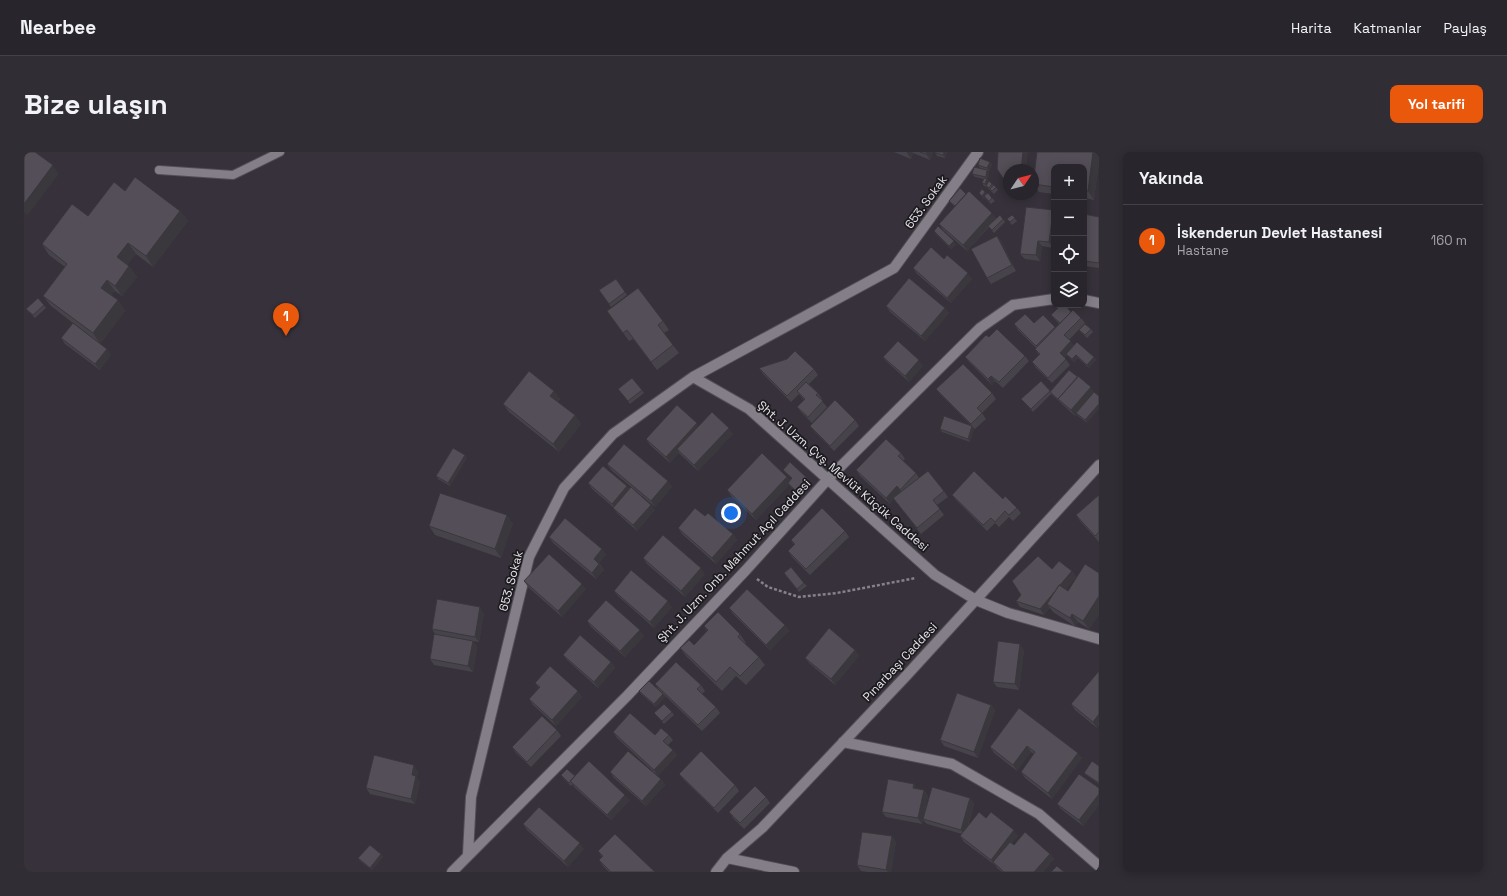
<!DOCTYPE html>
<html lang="tr">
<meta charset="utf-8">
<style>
body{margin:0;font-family:"Space Grotesk",sans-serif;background:#302d34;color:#f1f3f6}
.controls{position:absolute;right:12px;top:12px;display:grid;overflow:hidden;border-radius:8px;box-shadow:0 2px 10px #0003}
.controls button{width:36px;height:36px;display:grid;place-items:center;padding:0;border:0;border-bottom:1px solid #444248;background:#28252c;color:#f1f3f6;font:20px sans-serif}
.compass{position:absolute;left:979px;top:12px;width:36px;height:36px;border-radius:50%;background:#28252c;box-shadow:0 2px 10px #0003;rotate:55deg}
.you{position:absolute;left:707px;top:361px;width:14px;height:14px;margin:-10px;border:3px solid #fff;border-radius:50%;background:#1a73e8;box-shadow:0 0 0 6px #1a73e833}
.badge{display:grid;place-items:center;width:26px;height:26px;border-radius:50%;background:#ea580c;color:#fff;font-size:13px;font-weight:700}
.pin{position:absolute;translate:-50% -33px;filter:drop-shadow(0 1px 2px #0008)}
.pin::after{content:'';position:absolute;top:21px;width:14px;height:12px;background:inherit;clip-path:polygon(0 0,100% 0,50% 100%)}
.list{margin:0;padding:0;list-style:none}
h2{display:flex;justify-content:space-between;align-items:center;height:52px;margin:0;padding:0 16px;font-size:17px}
h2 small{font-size:13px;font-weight:400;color:#a5a5a9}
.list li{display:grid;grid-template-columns:26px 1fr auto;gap:12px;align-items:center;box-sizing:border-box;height:72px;padding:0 16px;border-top:1px solid #444248}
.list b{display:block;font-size:15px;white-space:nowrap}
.list p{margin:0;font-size:13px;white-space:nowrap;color:#a5a5a9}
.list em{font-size:13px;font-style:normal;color:#a5a5a9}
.icon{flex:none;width:22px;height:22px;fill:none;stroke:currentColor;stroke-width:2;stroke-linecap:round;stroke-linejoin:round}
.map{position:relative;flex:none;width:1075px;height:720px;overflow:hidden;border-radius:8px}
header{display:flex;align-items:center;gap:24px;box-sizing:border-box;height:56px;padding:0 20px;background:#28252c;border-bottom:1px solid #444248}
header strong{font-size:19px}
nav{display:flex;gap:22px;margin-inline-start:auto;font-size:14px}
.intro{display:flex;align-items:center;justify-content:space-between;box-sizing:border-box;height:96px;padding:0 24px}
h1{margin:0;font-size:28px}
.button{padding:10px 18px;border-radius:8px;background:#ea580c;color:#fff;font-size:14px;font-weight:700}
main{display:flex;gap:24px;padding:0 24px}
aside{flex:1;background:#28252c;border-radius:8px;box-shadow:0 2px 10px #0003}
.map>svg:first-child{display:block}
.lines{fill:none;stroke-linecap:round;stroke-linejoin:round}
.lane-casing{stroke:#524e55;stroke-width:10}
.street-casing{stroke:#524e55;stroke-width:12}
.path{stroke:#86828a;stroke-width:2.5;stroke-dasharray:3 2;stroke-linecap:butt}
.lane{stroke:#847e89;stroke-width:8}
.street{stroke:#847e89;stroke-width:10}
.wall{fill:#47434b}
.shaded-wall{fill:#3a373d}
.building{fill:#534e57;stroke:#3a373d}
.labels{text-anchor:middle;stroke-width:3.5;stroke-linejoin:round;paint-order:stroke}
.street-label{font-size:12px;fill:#e7e4ea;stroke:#1c1a1e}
</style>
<header>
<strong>Nearbee</strong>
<nav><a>Harita</a><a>Katmanlar</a><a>Paylaş</a></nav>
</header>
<div class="intro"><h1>Bize ulaşın</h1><a class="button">Yol tarifi</a></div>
<main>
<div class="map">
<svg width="1075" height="720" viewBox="0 0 1075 720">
<rect width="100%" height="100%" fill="#36313a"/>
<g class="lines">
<defs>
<path id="lane" d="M135 18 209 23 256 0"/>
<path id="street" d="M954 0 870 116 669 225 725 257 911 423 952 448 984 461 1075 487
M1060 148 1075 151
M819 590 928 612 1015 662 1075 714
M444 702 447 645 505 405 540 336 589 282 669 225
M703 706 770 720
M428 720 603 544 722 418 804 327 956 176 989 153 1030 147
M692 720 703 706 738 676 882 524 1075 313"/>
</defs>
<!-- lane casing -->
<use href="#lane" class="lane-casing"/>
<!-- street casing -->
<use href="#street" class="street-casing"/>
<!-- path -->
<path class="path" d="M733 427 744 435 775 445 813 441 892 426"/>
<!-- lane -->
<use href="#lane" class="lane"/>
<!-- street -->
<use href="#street" class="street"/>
</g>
<!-- wall -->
<path class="wall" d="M870 0H909L906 8 889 1 887 7Z
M923 0 921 6 913 4 911 1Z
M1013 0H1075V9L1070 48 1060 46V15H1030V42L1015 40 1009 32Z
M968 12 965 19H964L965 21 964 28 963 27 965 30 968 32 972 35 974 38 970 42 963 35 960 34 958 31 960 27 951 25 948 22 961 18 956 16 954 13Z
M973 17 985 18V32L983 31Z
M101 39 156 59 164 69 129 115 112 102 103 113 105 114 113 125 98 144 91 139 87 143 94 148 101 159 76 192 27 154 19 144 41 115 25 103 18 92 64 64Z
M961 40 963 42 968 46 971 49 967 52 961 46 960 47 955 41Z
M942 42 972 66 968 71 979 67 981 70 970 81 965 75 943 99 919 78 915 72 931 55 925 49Z
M1030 58 1029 96 1018 94 1016 109 1001 107 996 102Z
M1060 62 1075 65V116L1060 114Z
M988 63 993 69 988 73 983 67Z
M910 79 932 92 927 97 912 82Z
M973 84 977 89 992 119 967 132 963 126Z
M920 107 948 127 927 151 893 122 889 116Z
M592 127 603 143 587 155 575 138Z
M20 153 22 156 11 166 2 157Z
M862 154 921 156 925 161 901 189 866 160Z
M583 159 639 169 645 178 640 181 655 201 633 218 609 187 605 189Z
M1047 160 1057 166 1061 171 1045 188 1050 194 1070 205 1072 208 1065 216 1054 206 1050 210 1043 203 1041 206 1046 213 1028 231 1012 216 1008 210 1015 203 1011 197 1012 196 994 178 990 172 1010 171 1019 163 1031 176 1035 172 1027 163Z
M1067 177 1069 180 1063 186 1055 178Z
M965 185 1001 204 1005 209 979 236 971 229 968 233 945 210 941 205Z
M37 186 83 197 87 203 76 218 41 192Z
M859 205 899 214 885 230 863 210Z
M735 216 790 217 794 223 785 232 794 241 798 247 797 248 803 255 788 271 777 260 773 255 780 248 775 242 767 250 739 222Z
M1045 218 1063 271 1054 264 1053 262 1051 264 1027 242 1009 260 997 247 1017 229 1027 239Z
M594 237 618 238 620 241 606 252Z
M912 237 968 241 972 247 958 261 962 267 951 277 949 275 950 277 946 290 918 280 916 277 948 274 916 242Z
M530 239 536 247 534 250 551 263 557 272 535 300 485 260 479 252Z
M831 268 835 274 810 299 790 279 786 274Z
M675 274 709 282 674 319 657 303 655 301 646 311 626 293 622 287Z
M877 301 881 307 879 309 892 321 895 326 920 339 924 345 913 353 920 363 897 382 870 347 866 352 836 324 832 318Z
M441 303 443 306 426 334 414 327 412 324Z
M583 312 644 329 648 335 631 355 587 318Z
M759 318 785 329 773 341 765 333 732 368 707 344 703 338 763 325 766 329 768 327Z
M564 331 603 334 605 337 627 353 631 358 613 379 593 361 589 355 568 337Z
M928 343 979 347 993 356 997 361 989 369 985 365 975 375 971 371 963 379 932 348Z
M1075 343V390L1056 369 1052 363Z
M681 364 709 382 713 388 692 412 658 382 654 376Z
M489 371 477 406 411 383 405 374Z
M821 379 825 385 786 423 768 405 764 399 770 393 767 388Z
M525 385 578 397 582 403 575 411 580 418 572 427 529 391Z
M619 406 681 422 661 445 623 412Z
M1048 419 1052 425 1042 437 1044 439 1075 421V462L1065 477 1054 470 1052 475 1029 460 1026 456 1020 463 996 455 992 449Z
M762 424 780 431 783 434 775 440Z
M500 429 562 437 538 465 504 435Z
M590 439 648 455 630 476 594 444Z
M705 456 761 473 765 479 746 498 709 462Z
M460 461 455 490 449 489 453 495 449 520 410 513 406 507 411 482 408 477Z
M563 469 620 484 601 505 567 475Z
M680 474 716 482 722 491 721 492 735 505 741 513 722 533 712 524 698 539 662 504 656 496 670 493 683 479Z
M831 498 835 504 811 533 785 511 781 506Z
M1000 498 995 538 973 535 969 530Z
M539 503 587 510 591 516 574 536 543 508Z
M1075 519V573L1073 576 1051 558 1047 552Z
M511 531 554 539 558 545 532 574 509 553 505 547 515 536Z
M631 532 677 533 681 539 678 542 692 555 696 561 678 579 635 538Z
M615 539 639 542 641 545 632 555 617 542Z
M967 553 971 558 954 606 920 594 916 588Z
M995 556 1058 606 1028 647 1001 626 997 620 1010 602 1007 600 993 619 970 601 966 595Z
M648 560 650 563 640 572 630 561Z
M533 578 537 584 507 615 492 601 488 595Z
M589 580 631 583H645L649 588 644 593 649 598 653 603 634 624 593 586Z
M1075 614V632L1062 623 1060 621Z
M394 619 393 625 396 630 391 652 346 642 342 636Z
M586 620 637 627 641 633 622 654 590 626Z
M655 622 711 633 715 639 694 661 659 627Z
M537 623 551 624 606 648 587 668 550 635 549 632 547 634 539 626Z
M1075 636V653L1059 674 1037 657 1033 652Z
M893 637 900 638 904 644 901 660 946 646 950 652 944 675 962 666 994 684 988 691 990 693 1026 702 1030 707 1019 720H978L973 716 971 713 940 690 936 684 938 682 903 672 899 668 898 672 862 665 858 660Z
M742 645 746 651 720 677 709 666 705 660Z
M499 672 560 697 544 715 503 678Z
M868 684 872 690 867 720H844L837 719 833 713Z
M574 699 631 720H585L579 714 575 708 578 705Z
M357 702 359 705 348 718 336 709 334 706Z"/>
<!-- shaded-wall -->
<path class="shaded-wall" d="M883 0H888L889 1 887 7 883 1Z
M903 0H909L906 8 902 2Z
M920 0H923L921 6 919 3Z
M999 0H1004L1002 18H997Z
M1069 0H1075V9L1070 48 1064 39Z
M966 10 968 12 965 19 963 16Z
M29 13 35 22 3 64 0 60V52Z
M963 18 965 21 964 28 962 25Z
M963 27 965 30 963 35 961 32Z
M961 40 963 43 960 47 958 44Z
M156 59 164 69 129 115 122 104Z
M968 61 972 66 943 99 939 93Z
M1028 68 1030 71 1029 96 1025 90Z
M973 84 977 89 992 119 988 113Z
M930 89 932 92 927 97 925 94Z
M1014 89 1018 94 1016 109 1012 103Z
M104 91 112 102 101 116 93 105Z
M105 114 113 125 98 144 91 134Z
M944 121 948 127 927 151 923 146Z
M83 128 91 139 85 147 77 136Z
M94 148 101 159 76 192 69 181Z
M921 156 925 161 901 189 897 184Z
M1047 189 1051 195 1040 207 1036 201Z
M83 197 87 203 76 218 71 212Z
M1052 203 1054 206 1050 210 1048 207Z
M1070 205 1072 208 1065 216 1063 213Z
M895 208 899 214 885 230 881 224Z
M967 224 971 229 968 233 964 227Z
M1067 235 1071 241 1051 264 1047 258Z
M530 239 536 247 532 252 526 244Z
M1075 252V257L1063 271 1061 268Z
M551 263 557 272 535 300 529 292Z
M673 271 677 277 653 297 655 301 646 311 642 305Z
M948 274 950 277 946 290 944 287Z
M705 276 709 282 674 319 670 313Z
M441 303 443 306 426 334 424 331Z
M763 325 767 331 732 368 728 362Z
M783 326 785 329 773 341 771 338Z
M644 329 648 335 631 355 627 349Z
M603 334 607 340 592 357 588 352Z
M873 334 877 340 866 352 862 346Z
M627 353 631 358 613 379 609 373Z
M483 363 489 371 477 406 471 397Z
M709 382 713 388 692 412 688 406Z
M578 397 582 403 574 413 570 407Z
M575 412 580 418 572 427 568 421Z
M677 416 681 422 661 445 657 439Z
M1048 419 1052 425 1027 454 1023 452 1026 456 1020 463 1016 457Z
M558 432 562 437 538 465 534 459Z
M1075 444V462L1065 477 1059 469Z
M644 449 648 455 630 476 626 470Z
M456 455 460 461 455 490 451 485Z
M1048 462 1054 470 1052 475 1046 466Z
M761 473 765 479 746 498 742 493Z
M616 478 620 484 601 505 596 499Z
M449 489 453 495 449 520 444 514Z
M996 492 1000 498 995 538 991 532Z
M831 498 835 504 811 533 807 527Z
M587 510 591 516 574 536 570 530Z
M554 539 558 545 532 574 528 568Z
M639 542 641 545 632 555 630 552Z
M967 553 971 558 954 606 950 600Z
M1075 562V572L1073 570 1075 573 1073 576 1069 570Z
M1003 594 1007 600 993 619 989 613Z
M649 598 653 603 634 624 630 618Z
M1054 601 1058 606 1028 647 1024 641Z
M390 613 394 619 393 625 396 630 391 652 387 647 388 623Z
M637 627 641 633 622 654 618 649Z
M890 632 894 637 889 636Z
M900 638 904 644 898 672 894 666Z
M1075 642V653L1059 674 1055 668Z
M601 643 606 648 587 668 583 663Z
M946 646 950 652 941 683 937 678Z
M990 678 994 684 972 713 969 710 971 713 967 708Z
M868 684 872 690 867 720H864L862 718Z
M556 691 560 697 544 715 540 709Z
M357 702 359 705 348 718 346 716Z
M1026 702 1030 707 1019 720H1010Z"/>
<!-- building -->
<path class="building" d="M0 0H11L29 13 0 52Z
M896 0H903L902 2Z
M911 0H920L919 3 911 1Z
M974 0H999L997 18H985V26H979L973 17Z
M1013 0H1069L1064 39H1060V15H1030V35L1009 32Z
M956 6 966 10 963 16 954 13Z
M950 15 963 18 962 25 948 22Z
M111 25 156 59 122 104 104 91 93 105 105 114 91 134 83 128 77 136 94 148 69 181 19 144 43 112 18 92 48 52 64 64 90 30 101 39Z
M960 26 963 27 961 32 958 31Z
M965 29 968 32 965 36 962 34Z
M970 33 972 35 968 39 966 37Z
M936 36 942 42 931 54 925 49Z
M958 37 961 40 958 44 955 41Z
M945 39 968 61 939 93 915 72Z
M964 41 968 46 965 49 960 44Z
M1002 55 1030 58V69L1028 68 1025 90 1014 89 1012 103 996 102Z
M1060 62 1075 65V111L1060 109Z
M976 63 979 67 968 78 964 74Z
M988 63 991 66 986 70 983 67Z
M914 74 930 89 925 94 910 79Z
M973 84 988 113 963 126 947 97Z
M907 95 920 107 923 103 944 121 923 146 889 116Z
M885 126 921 156 897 184 862 154Z
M592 127 601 140 585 152 575 138Z
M614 136 639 169 634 173 649 193 627 210 603 178 599 181 583 159Z
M14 146 20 153 9 163 2 157Z
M1037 153H1041L1047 160 1036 171 1027 163Z
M1049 158 1057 166 1040 183 1047 189 1036 201 1042 207 1024 226 1008 210 1016 202 1011 197Z
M1001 162 1010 171 1019 163 1031 175 1012 194 990 172Z
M49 171 83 197 71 212 37 186Z
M1061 172 1067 177 1061 183 1055 178Z
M973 177 1001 204 975 230 967 224 964 227 941 205 962 183 965 185Z
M874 189 895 208 881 224 859 205Z
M1053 190 1070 205 1063 213 1052 203 1048 207 1042 202Z
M771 199 790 217 763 244 735 216 763 207Z
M939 212 968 241 953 256 958 261 947 272 912 237Z
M1045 218 1054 225 1034 247 1036 249 1026 240Z
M505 219 530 239 526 244 551 263 529 292 479 252Z
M1054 224 1067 235 1047 258 1034 247Z
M608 226 618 238 604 249 594 237Z
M1017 229 1026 239 1007 257 997 247Z
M782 230 794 241 792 243 799 249 784 265 773 255 781 247 773 239Z
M1070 240 1075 244V252L1061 268 1052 261Z
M811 248 831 268 806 294 786 274Z
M653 253 673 271 642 305 622 287Z
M688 260 705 276 670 313 653 297Z
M920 264 948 274 944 287 916 277Z
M862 287 877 301 874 304 892 321 876 338 873 334 862 346 832 318Z
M600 292 644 329 627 349 583 312Z
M429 296 441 303 424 331 412 324Z
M738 301 763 325 728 362 703 338Z
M766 310 783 326 771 338 764 331 768 326 759 318Z
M579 314 603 334 588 352 564 331Z
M904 319 920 339 909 348 916 357 893 376 869 346Z
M950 319 979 347 981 344 993 356 985 363 981 359 971 370 967 366 959 373 928 343Z
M607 335 627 353 609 373 589 356Z
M416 341 483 363 471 397 405 374Z
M1075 343V380L1071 384 1052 363Z
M671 356 681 364 684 361 709 382 688 406 654 376Z
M798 356 821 379 782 417 764 399 771 392 767 388Z
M541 366 578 397 570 407 575 412 568 421 525 385Z
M639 383 677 416 657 439 619 406Z
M525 402 558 432 534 459 500 429Z
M1014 404 1028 417 1035 409 1048 419 1036 433H1035L1032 438 1016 457 992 449 997 443 988 429Z
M1061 412 1075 421V444L1059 469 1048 462 1046 466 1023 452 1035 433 1044 439Z
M767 415 780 431 773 437 760 421Z
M607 418 644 449 626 470 590 439Z
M723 437 761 473 742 493 705 456Z
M413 447 456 455 451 485 408 477Z
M582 448 616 478 596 499 563 469Z
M694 460 716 482 714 485 735 505 716 524 706 515 692 530 656 496 665 488 670 493 684 478 680 474Z
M805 476 831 498 807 527 781 506Z
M410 482 449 489 444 514 406 507Z
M556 483 587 510 570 530 539 503Z
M974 489 996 492 991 532 969 530Z
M652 510 677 533 673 537 692 555 674 573 631 532Z
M526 514 554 539 528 568 505 547 516 535 511 531Z
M1075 519V562L1069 570 1047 552Z
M625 529 639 542 630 552 615 539Z
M933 541 967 553 950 600 916 588Z
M640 552 648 560 638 569 630 561Z
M995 556 1054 601 1024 641 997 620 1011 600 1003 594 989 613 966 595Z
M606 561 631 583 637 576 645 583 639 589 649 598 630 618 589 580Z
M518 564 533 578 503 610 488 595Z
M604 599 637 627 618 649 586 620Z
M677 599 711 633 690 656 655 622Z
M350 603 390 613 388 623 392 624 387 647 342 636Z
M565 609 601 643 583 663 546 629Z
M1068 609 1075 614V631L1060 621Z
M543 617 551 624 545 631 537 623Z
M1055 622 1075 636V642L1055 668 1033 652Z
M864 627 890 632 889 636 900 638 894 666 858 660Z
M731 634 742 645 716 671 705 660Z
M908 635 946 646 937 678 899 667Z
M515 655 556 691 540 709 499 672Z
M955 660 962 666 967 660 990 678 967 708 936 684Z
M838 680 868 684 862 718 833 713Z
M1001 680 1026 702 1010 720H980L969 710 986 690 990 693Z
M591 682 631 720H587L575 708 579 704 574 699Z
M346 693 357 702 346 716 334 706Z
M1033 714 1040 720H1027Z"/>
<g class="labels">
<!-- street labels -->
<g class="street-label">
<text transform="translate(902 50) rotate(-54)" y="4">653. Sokak</text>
<text transform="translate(819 324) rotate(41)" y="4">Şht. J. Uzm. Çvş. Mevlüt Küçük Caddesi</text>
<text transform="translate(710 409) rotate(-47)" y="4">Şht. J. Uzm. Onb. Mahmut Açıl Caddesi</text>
<text transform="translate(487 429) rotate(-75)" y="4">653. Sokak</text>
<text transform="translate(876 510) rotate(-47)" y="4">Pınarbaşı Caddesi</text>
</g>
</g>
</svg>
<div class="controls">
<button>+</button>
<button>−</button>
<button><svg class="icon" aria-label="locate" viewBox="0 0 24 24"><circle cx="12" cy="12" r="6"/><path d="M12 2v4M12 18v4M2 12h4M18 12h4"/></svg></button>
<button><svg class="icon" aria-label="layers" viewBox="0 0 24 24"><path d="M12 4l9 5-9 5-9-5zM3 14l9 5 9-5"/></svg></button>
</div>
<svg class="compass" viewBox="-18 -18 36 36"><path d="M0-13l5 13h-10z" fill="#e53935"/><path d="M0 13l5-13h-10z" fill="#a5a5a9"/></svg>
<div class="you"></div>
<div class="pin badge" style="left:262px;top:184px">1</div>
</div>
<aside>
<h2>Yakında<small></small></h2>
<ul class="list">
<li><span class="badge">1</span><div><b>İskenderun Devlet Hastanesi</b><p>Hastane</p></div><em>160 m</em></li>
</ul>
</aside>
</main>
